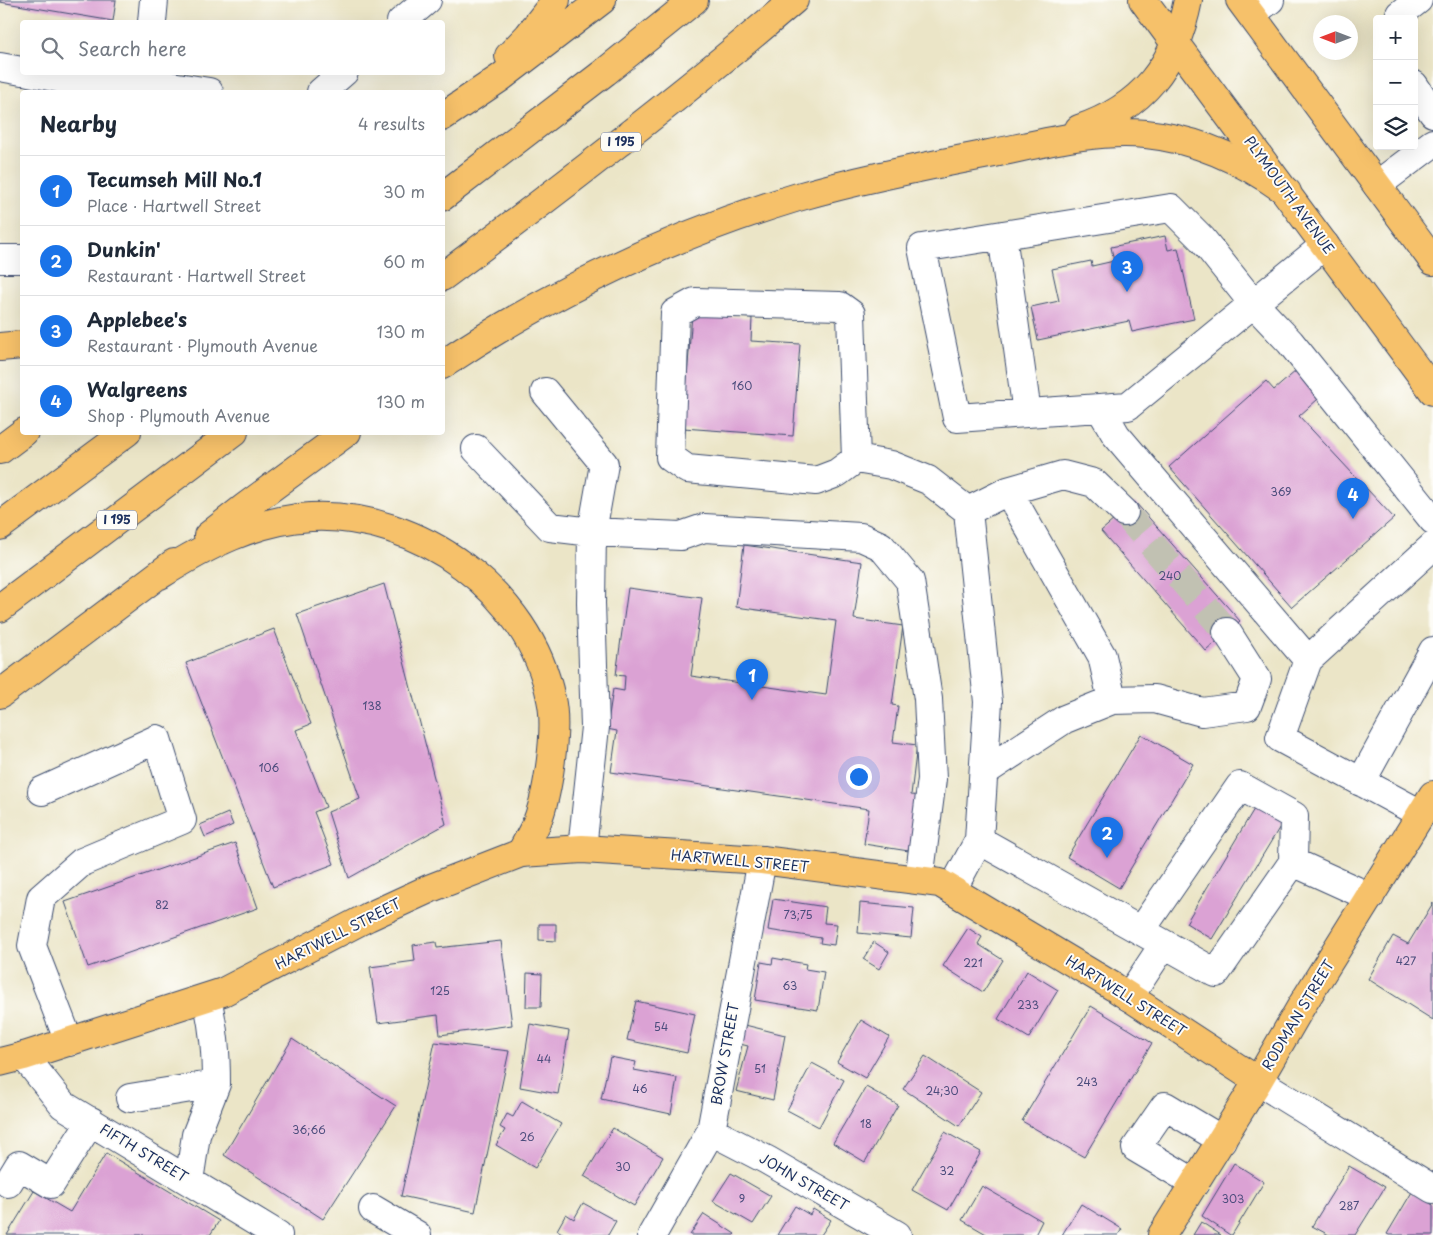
<!DOCTYPE html>
<meta charset="utf-8">
<style>
body{margin:0;font-family:"Playpen Sans",sans-serif;background:#f6f6f7;color:#1f2937}
.controls{position:absolute;right:15px;top:15px;display:grid;overflow:hidden;border-radius:5px;box-shadow:0 5px 20px #0002}
.controls button{width:45px;height:45px;display:grid;place-items:center;padding:0;border:0;border-bottom:1px solid #e0e1e3;background:#fff;color:#1f2937;font:25px sans-serif}
.compass{position:absolute;left:1313px;top:15px;width:45px;height:45px;border-radius:50%;background:#fff;box-shadow:0 5px 20px #0002;rotate:270deg}
.you{position:absolute;left:858px;top:776px;width:18px;height:18px;margin:-12px;border:4px solid #fff;border-radius:50%;background:#1a73e8;box-shadow:0 0 0 8px #1a73e833}
.badge{display:grid;place-items:center;width:32px;height:32px;border-radius:50%;background:#1a73e8;color:#fff;font-size:16px;font-weight:700}
.pin{position:absolute;translate:-50% -41px;filter:drop-shadow(0 1px 2px #0008)}
.pin::after{content:'';position:absolute;top:26px;width:18px;height:15px;background:inherit;clip-path:polygon(0 0,100% 0,50% 100%)}
.list{margin:0;padding:0;list-style:none}
h2{display:flex;justify-content:space-between;align-items:center;height:65px;margin:0;padding:0 20px;font-size:21px}
h2 small{font-size:16px;font-weight:400;color:#747a83}
.list li{display:grid;grid-template-columns:32px 1fr auto;gap:15px;align-items:center;box-sizing:border-box;height:70px;padding:0 20px;border-top:1px solid #e0e1e3}
.list b{display:block;font-size:19px;white-space:nowrap}
.list p{margin:0;font-size:16px;white-space:nowrap;color:#747a83}
.list em{font-size:16px;font-style:normal;color:#747a83}
.icon{flex:none;width:28px;height:28px;fill:none;stroke:currentColor;stroke-width:2;stroke-linecap:round;stroke-linejoin:round}
.map{position:relative;flex:none;width:1433px;height:1235px;overflow:hidden}
.search{position:absolute;background:#fff;box-shadow:0 5px 20px #0002;left:20px;top:20px;width:425px;height:55px;display:flex;align-items:center;gap:12px;box-sizing:border-box;padding:0 18px;border-radius:5px;color:#747a83;font-size:19px}
.panel{position:absolute;background:#fff;box-shadow:0 5px 20px #0002;left:20px;top:90px;width:425px;height:345px;border-radius:5px}
.map>svg:first-child{display:block}
.building{fill:#dba2d4}
.lines{fill:none;stroke-linecap:round;stroke-linejoin:round}
.minor-tunnel{stroke:#c1c1b2;stroke-width:28;stroke-dasharray:28 14;stroke-linecap:butt}
.minor-casing{stroke:#3a4a6e;stroke-width:30}
.major-casing{stroke:#3a4a6e;stroke-width:30}
.highway-casing{stroke:#3a4a6e;stroke-width:30}
.minor{stroke:#fff;stroke-width:28}
.major{stroke:#f6c16b;stroke-width:28}
.highway{stroke:#f6c16b;stroke-width:28}
.labels{text-anchor:middle;stroke-width:4;stroke-linejoin:round;paint-order:stroke}
.number-label{font-size:11px;fill:#4b4c7c}
.shield{fill:#fdfcf7;stroke:#5f6c8c;stroke-width:1}
.shield-label{font-size:12px;font-weight:bold;fill:#1b2f5e}
.street-label{font-size:14px;fill:#1b2f5e;stroke:#fdfcf7}
</style>
<div class="map">
<svg width="1433" height="1235" viewBox="0 0 1433 1235">
<rect width="100%" height="100%" fill="#fdfcf7"/>
<filter id="ink" filterUnits="userSpaceOnUse"><feTurbulence type="fractalNoise" baseFrequency=".02" numOctaves="2"/><feDisplacementMap in="SourceGraphic" scale="10" xChannelSelector="R" yChannelSelector="G"/><feConvolveMatrix kernelMatrix="1 2 1 2 8 2 1 2 1" color-interpolation-filters="sRGB"/></filter>
<filter id="wash" filterUnits="userSpaceOnUse"><feTurbulence type="fractalNoise" baseFrequency=".0096" numOctaves="4" result="noise"/><feDisplacementMap in="SourceGraphic" scale="20" xChannelSelector="R" yChannelSelector="G"/><feGaussianBlur stdDeviation="1.12" result="paint"/><feColorMatrix in="noise" values="0 0 0 0 0 0 0 0 0 0 0 0 0 0 0 0 0 1.4 0 .05"/><feComposite in="paint" operator="in"/></filter>
<g filter="url(#wash)">
<rect width="100%" height="100%" fill="#ebe5c7"/>
<g id="blocks">
<!-- building -->
<path class="building" d="M0 0H116L113 21 0 2Z
M1165 236 1168 250 1178 248 1194 319 1132 332 1129 321 1038 340 1031 307 1059 301 1052 269 1091 261 1092 266 1114 261 1111 247Z
M692 314 752 318 751 341 800 344 793 436 683 428Z
M1304 364 1327 391 1299 416 1394 518 1292 607 1169 467 1266 381 1274 390Z
M1135 502 1240 621 1206 651 1101 531Z
M744 545 862 562 854 619 903 626 892 705 898 706 893 742 917 745 911 795 923 796 915 852 864 844 869 809 611 772 617 731 607 729 613 689 624 691 625 676 616 675 628 588 702 598 691 676 826 695 836 621 736 607Z
M384 584 446 824 349 878 328 812 360 799 297 614Z
M274 629 311 724 296 730 326 807 314 812 334 864 273 887 186 663Z
M1141 734 1193 764 1119 888 1067 857Z
M1257 804 1284 820 1212 939 1186 923Z
M228 813 233 825 205 837 200 825Z
M235 843 258 908 88 967 65 902Z
M773 899 826 907 824 923 837 924 834 945 820 943 821 938 768 930Z
M860 903 914 908 911 938 858 933Z
M1433 903V1020L1368 979 1393 936 1408 944Z
M539 924H556V941L539 940Z
M968 928 982 937 978 944 1003 960 983 992 943 966Z
M501 941 512 1025 440 1035 438 1015 378 1023 370 967 415 961 413 945 436 942 437 948Z
M874 942 889 952 879 969 863 959Z
M773 958 806 964 805 969 824 972 818 1010 755 1000 761 962 772 964Z
M1027 971 1058 990 1029 1038 998 1019Z
M527 973 542 974 541 1007H526Z
M636 1001 695 1014 687 1053 627 1040Z
M1091 1006 1152 1043 1084 1157 1022 1121Z
M861 1020 889 1037 865 1078 837 1062Z
M530 1024 569 1031 558 1094 520 1087Z
M745 1025 785 1035 773 1100 736 1091 748 1046 740 1044Z
M292 1039 396 1106 323 1219 224 1155Z
M435 1042 509 1051 475 1212 401 1196Z
M925 1056 981 1092 959 1126 903 1089Z
M610 1057 636 1062 634 1070 677 1078 671 1114 601 1099Z
M812 1063 844 1080 819 1127 787 1110Z
M866 1087 898 1105 865 1162 833 1143Z
M522 1101 561 1124 535 1168 496 1145 505 1130 500 1127 507 1114 513 1117Z
M613 1128 663 1157 634 1206 584 1176Z
M945 1132 981 1152 948 1210 912 1190Z
M106 1153 219 1221 210 1235H7L34 1191 70 1212Z
M1234 1163 1264 1182 1232 1235H1230L1202 1216Z
M1349 1166 1385 1187 1355 1235H1329L1312 1226Z
M731 1173 771 1196 753 1224 713 1201Z
M982 1186 1042 1221 1035 1235H988L962 1220Z
M1412 1192 1433 1205V1235H1389L1387 1234Z
M583 1203 616 1221 608 1235H566L557 1230 566 1214 574 1219Z
M1081 1204 1122 1229 1118 1235H1062Z
M795 1206 810 1215 813 1209 831 1220 821 1235H777Z
M704 1214 735 1234 734 1235H690Z
M1201 1222 1221 1235H1193Z"/>
</g>
</g>
<g filter="url(#ink)">
<use href="#blocks" fill-opacity="0" stroke="#3a4a6e" stroke-width="1"/>
<g class="lines">
<!-- minor-tunnel -->
<path class="minor-tunnel" d="M1124 512 1227 632"/>
<defs>
<path id="minor" d="M1251 14 1270 0
M1399 19 1400 14 1418 0
M152 22 154 0
M401 22 427 0
M0 67 22 71
M29 72 93 85 146 82
M147 72 146 82 209 92
M1414 85 1433 113
M321 92 344 72
M1377 185 1433 143
M1002 235 1027 413
M1325 245 1128 406 957 418 922 248 1171 208 1202 239 1253 303 1290 342 1433 520
M0 259H22
M545 392 604 464 592 532 591 603 595 727 582 849
M1100 408 1116 435 1308 660
M476 449 550 527 592 532 681 536 704 528 861 537 881 546 910 581 928 699 932 779 919 880
M856 459 837 473 816 481 687 469 670 457 675 313 695 302 840 306 851 314 856 459 891 465 928 480 968 511
M1008 491 1063 475 1094 483 1124 512
M984 772 1065 719 1112 700 1155 699 1202 712 1247 706 1257 679 1227 632
M1361 782 1433 651
M42 791 157 739 182 820 82 862 41 898 32 946 69 1042
M1421 814 1280 738 1308 660 1433 546
M979 840 988 702 968 511 1008 491 1102 656 1112 700
M952 890 979 840 1216 973 1293 862 1370 897
M1141 930 1240 786 1294 816 1293 862
M1129 997 1164 944
M24 1056 63 1105 278 1235
M1258 1081 1433 1189
M130 1098 216 1084C216 1052 214 1029 207 998
M711 1131 767 1160 897 1235
M189 1181 196 1135 216 1084
M8 1183 19 1165 51 1184 91 1121
M1195 1183 1136 1148 1165 1106 1222 1140
M373 1209 417 1235
M652 1235 711 1131 762 860"/>
<path id="major" d="M1143 0 1433 391
M1240 0 1433 261
M0 1062 24 1056 223 992 368 917 431 888 521 853 582 849 762 860 940 883 1114 987 1258 1081
M1162 1235 1258 1081 1302 1005 1433 795"/>
<path id="highway" d="M1242 0 1244 4
M509 56 528 36 556 0
M442 117 500 78 602 0
M1079 129C1143 107 1175 66 1188 0
M442 197 605 72 694 0
M442 277C562 188 681 97 794 0
M0 347 22 345
M442 365C551 292 673 235 798 197 861 179 925 166 989 154 1040 144 1093 129 1146 134 1197 139 1246 162 1287 192
M0 450 24 432
M0 526 127 432
M208 536 245 507 347 432
M160 575C206 546 255 520 311 517 418 512 530 592 551 699 558 729 548 794 537 822 532 833 526 843 521 853
M0 608 234 432
M0 694 174 563"/>
</defs>
<!-- minor casing -->
<use href="#minor" class="minor-casing"/>
<!-- major casing -->
<use href="#major" class="major-casing"/>
<!-- highway casing -->
<use href="#highway" class="highway-casing"/>
<!-- minor -->
<use href="#minor" class="minor"/>
<!-- major -->
<use href="#major" class="major"/>
<!-- highway -->
<use href="#highway" class="highway"/>
</g>
</g>
<g class="labels">
<!-- number labels -->
<g class="number-label">
<text x="742" y="390">160</text>
<text x="1281" y="496">369</text>
<text x="1170" y="580">240</text>
<text x="372" y="710">138</text>
<text x="269" y="772">106</text>
<text x="162" y="909">82</text>
<text x="798" y="919">73;75</text>
<text x="1406" y="965">427</text>
<text x="973" y="967">221</text>
<text x="790" y="990">63</text>
<text x="440" y="995">125</text>
<text x="1028" y="1009">233</text>
<text x="661" y="1031">54</text>
<text x="544" y="1063">44</text>
<text x="760" y="1073">51</text>
<text x="1087" y="1086">243</text>
<text x="640" y="1093">46</text>
<text x="942" y="1095">24;30</text>
<text x="866" y="1128">18</text>
<text x="309" y="1134">36;66</text>
<text x="527" y="1141">26</text>
<text x="623" y="1171">30</text>
<text x="947" y="1175">32</text>
<text x="742" y="1203">9</text>
<text x="1233" y="1203">303</text>
<text x="1349" y="1210">287</text>
</g>
<!-- shield labels -->
<g class="shield">
<rect x="601" y="132.5" width="40" height="19" rx="4"/>
<rect x="97" y="510.5" width="40" height="19" rx="4"/>
</g>
<g class="shield-label">
<text x="621" y="146">I 195</text>
<text x="117" y="524">I 195</text>
</g>
<!-- street labels -->
<g class="street-label">
<text transform="translate(1289 195) rotate(54)" y="5">PLYMOUTH AVENUE</text>
<text transform="translate(740 861) rotate(5)" y="5">HARTWELL STREET</text>
<text transform="translate(338 934) rotate(-27)" y="5">HARTWELL STREET</text>
<text transform="translate(1126 996) rotate(32)" y="5">HARTWELL STREET</text>
<text transform="translate(1298 1015) rotate(-59)" y="5">RODMAN STREET</text>
<text transform="translate(725 1054) rotate(-80)" y="5">BROW STREET</text>
<text transform="translate(144 1153) rotate(31)" y="5">FIFTH STREET</text>
<text transform="translate(804 1182) rotate(30)" y="5">JOHN STREET</text>
</g>
</g>
</svg>
<div class="controls">
<button>+</button>
<button>−</button>
<button><svg class="icon" aria-label="layers" viewBox="0 0 24 24"><path d="M12 4l9 5-9 5-9-5zM3 14l9 5 9-5"/></svg></button>
</div>
<svg class="compass" viewBox="-18 -18 36 36"><path d="M0-13l5 13h-10z" fill="#e53935"/><path d="M0 13l5-13h-10z" fill="#747a83"/></svg>
<div class="you"></div>
<div class="pin badge" style="left:752px;top:700px">1</div>
<div class="pin badge" style="left:1107px;top:858px">2</div>
<div class="pin badge" style="left:1127px;top:292px">3</div>
<div class="pin badge" style="left:1353px;top:519px">4</div>
<div class="search"><svg class="icon" aria-label="search" viewBox="0 0 24 24"><circle cx="10" cy="10" r="6"/><path d="M15 15l6 6"/></svg>Search here</div>
<section class="panel">
<h2>Nearby<small>4 results</small></h2>
<ul class="list">
<li><span class="badge">1</span><div><b>Tecumseh Mill No.1</b><p>Place · Hartwell Street</p></div><em>30 m</em></li>
<li><span class="badge">2</span><div><b>Dunkin'</b><p>Restaurant · Hartwell Street</p></div><em>60 m</em></li>
<li><span class="badge">3</span><div><b>Applebee's</b><p>Restaurant · Plymouth Avenue</p></div><em>130 m</em></li>
<li><span class="badge">4</span><div><b>Walgreens</b><p>Shop · Plymouth Avenue</p></div><em>130 m</em></li>
</ul>
</section>
</div>
